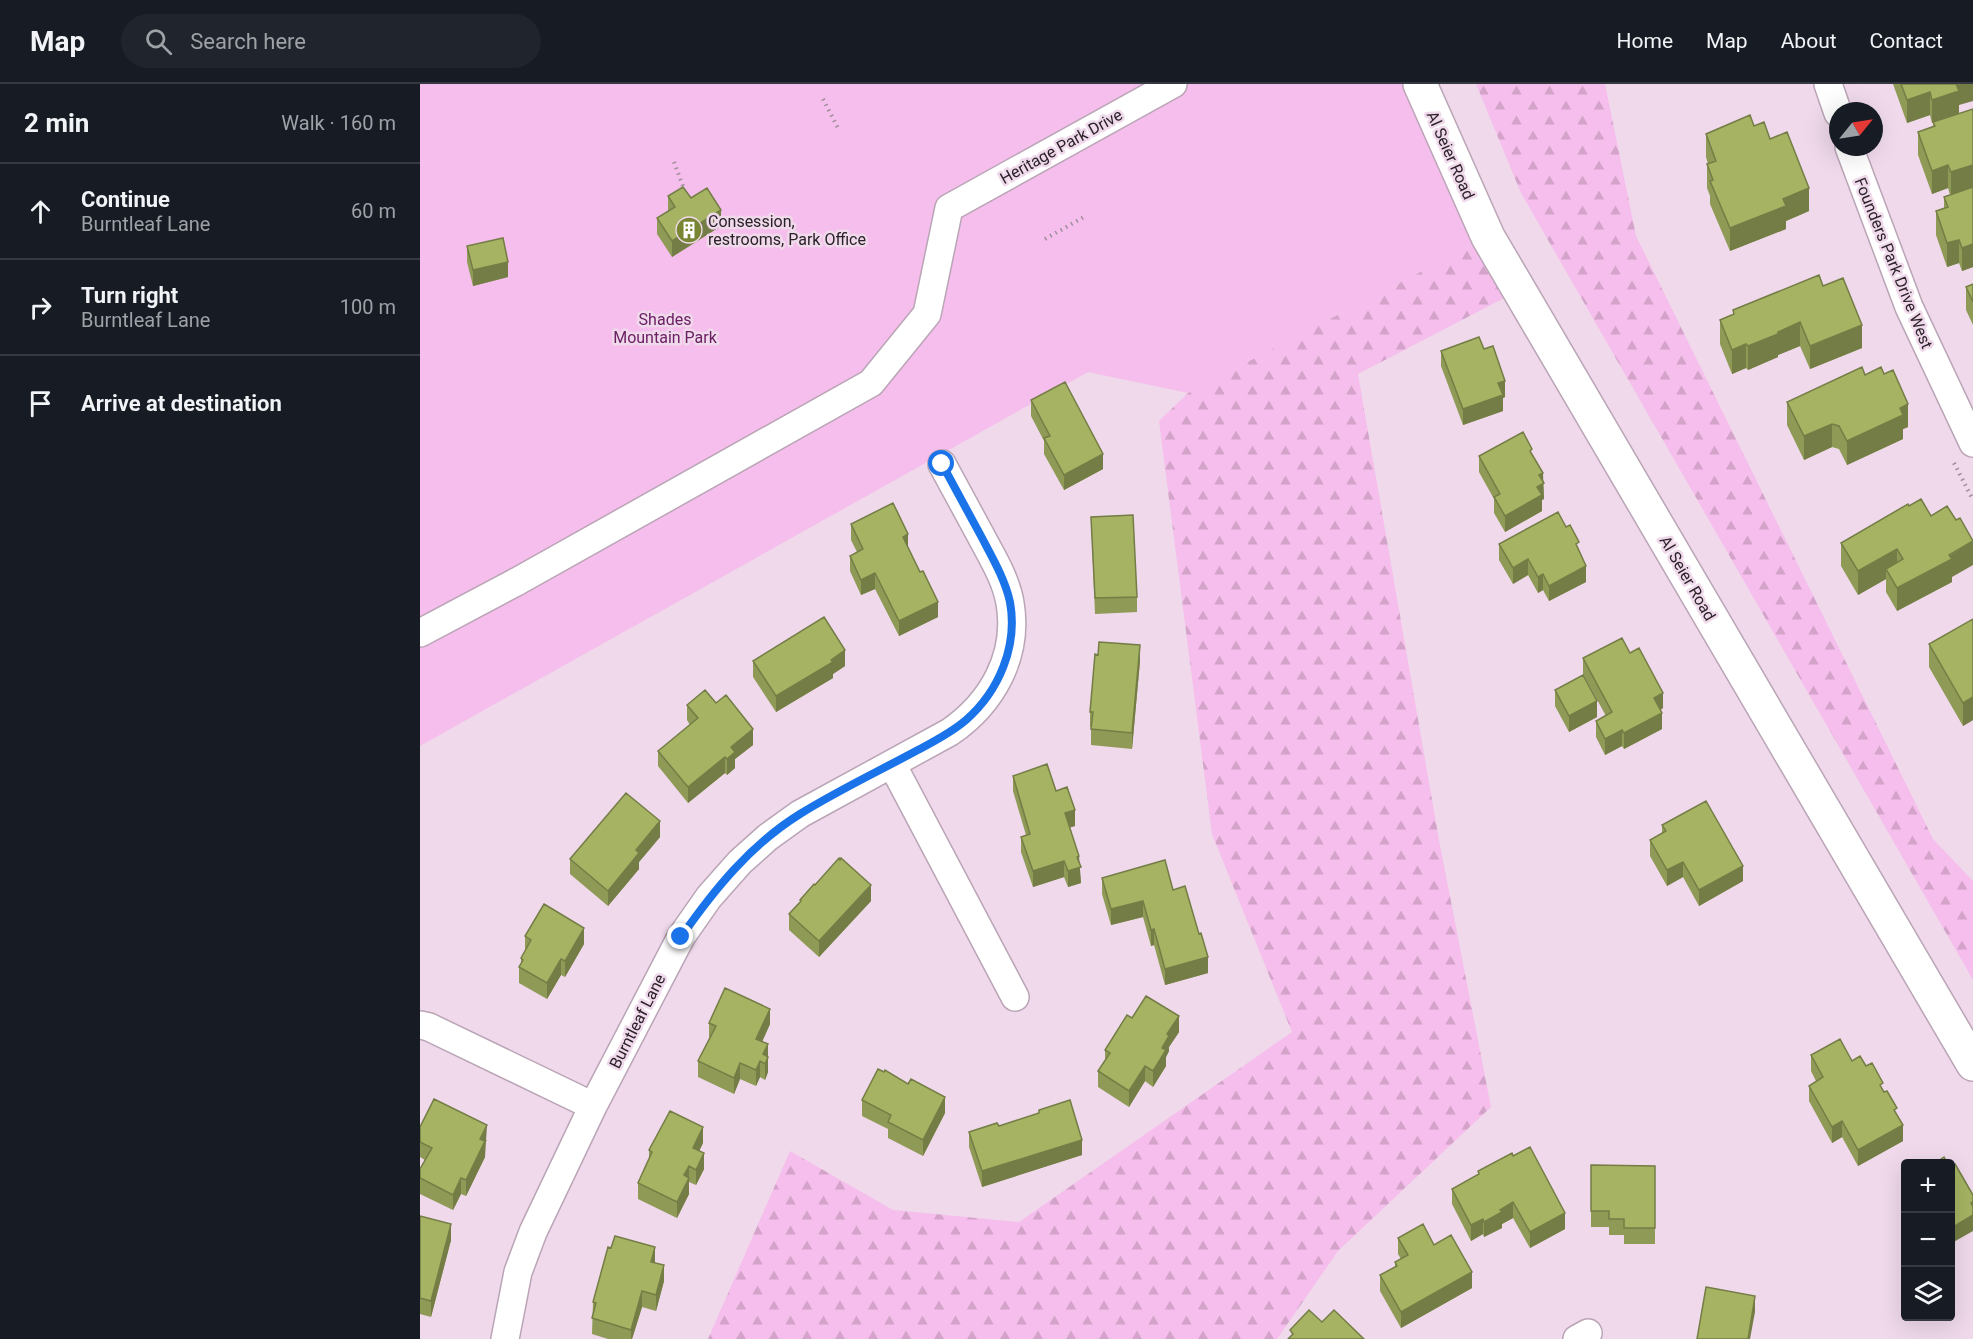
<!DOCTYPE html>
<meta charset="utf-8">
<style>
body{margin:0;font-family:Roboto,sans-serif;background:#20242c;color:#f1f3f6}
.controls{position:absolute;right:18px;bottom:18px;display:grid;overflow:hidden;border-radius:6px;box-shadow:0 6px 24px #0002}
.controls button{width:54px;height:54px;display:grid;place-items:center;padding:0;border:0;border-bottom:2px solid #363941;background:#171b24;color:#f1f3f6;font:30px sans-serif}
.compass{position:absolute;left:1409px;top:18px;width:54px;height:54px;border-radius:50%;background:#171b24;box-shadow:0 6px 24px #0002;rotate:60deg}
.stop{position:absolute;width:18px;height:18px;margin:-14px;border:4px solid #1a73e8;border-radius:50%;background:#fff}
.stop.end{background:#1a73e8;border-color:#fff;box-shadow:0 2px 6px #0008}
.list{margin:0;padding:0;list-style:none}
h2{display:flex;justify-content:space-between;align-items:center;height:78px;margin:0;padding:0 24px;font-size:26px}
h2 small{font-size:20px;font-weight:400;color:#9ea1a6}
.list li{display:grid;grid-template-columns:39px 1fr auto;gap:18px;align-items:center;box-sizing:border-box;height:96px;padding:0 24px;border-top:2px solid #363941}
.list b{display:block;font-size:22px;white-space:nowrap}
.list p{margin:0;font-size:20px;white-space:nowrap;color:#9ea1a6}
.list em{font-size:20px;font-style:normal;color:#9ea1a6}
.icon{flex:none;width:33px;height:33px;fill:none;stroke:currentColor;stroke-width:2;stroke-linecap:round;stroke-linejoin:round}
.map{position:relative;flex:none;width:1553px;height:1255px;overflow:hidden}
header{display:flex;align-items:center;gap:36px;box-sizing:border-box;height:84px;padding:0 30px;background:#171b24;border-bottom:2px solid #363941}
header strong{font-size:28px}
nav{display:flex;gap:33px;margin-inline-start:auto;font-size:21px}
.search{width:420px;height:54px;background:#20242c;display:flex;align-items:center;gap:15px;box-sizing:border-box;padding:0 21px;border-radius:33px;color:#9ea1a6;font-size:22px}
main{display:flex}
aside{flex:1;background:#171b24}
.map>svg:first-child{display:block}
.green{fill:#f6beec}
.forest{fill:url(#forest-firs)}
.lines{fill:none;stroke-linecap:round;stroke-linejoin:round}
.minor-casing{stroke:#baa5b6;stroke-width:30}
.tertiary-casing{stroke:#baa5b6;stroke-width:36}
.path{stroke:#9e8e9b;stroke-width:4;stroke-dasharray:1.5 4.5;stroke-linecap:butt}
.minor{stroke:#fff;stroke-width:27}
.tertiary{stroke:#fff;stroke-width:33}
.wall{fill:#8e9a55}
.shaded-wall{fill:#747d45}
.building{fill:#a5b363;stroke:#747d45;stroke-width:1.5}
.route{stroke:#1a73e8;stroke-width:8}
.labels{text-anchor:middle;stroke-width:5;stroke-linejoin:round;paint-order:stroke}
.street-label{font-size:16px;fill:#2a2228;stroke:#efd9eb}
.poi-label{font-size:16px;fill:#2a2228;stroke:#efd9eb;text-anchor:start}
.park-label{font-size:16px;fill:#6c2064;stroke:#efd9eb}
</style>
<header>
<strong>Map</strong>
<div class="search"><svg class="icon" aria-label="search" viewBox="0 0 24 24"><circle cx="10" cy="10" r="6"/><path d="M15 15l6 6"/></svg>Search here</div>
<nav><a>Home</a><a>Map</a><a>About</a><a>Contact</a></nav>
</header>
<main>
<aside>
<h2>2 min<small>Walk · 160 m</small></h2>
<ul class="list">
<li><svg class="icon" aria-label="ahead" viewBox="0 0 24 24"><path d="M12 20V5M6 11l6-6 6 6"/></svg><div><b>Continue</b><p>Burntleaf Lane</p></div><em>60 m</em></li>
<li><svg class="icon" aria-label="right" viewBox="0 0 24 24"><path d="M7 20v-9h11M14 6l5 5-5 5"/></svg><div><b>Turn right</b><p>Burntleaf Lane</p></div><em>100 m</em></li>
<li><svg class="icon" aria-label="arrive" viewBox="0 0 24 24"><path d="M6 21V4h12l-3 4 3 4H6"/></svg><div><b>Arrive at destination</b></div></li>
</ul>
</aside>
<div class="map">
<svg width="1553" height="1255" viewBox="0 0 1553 1255">
<defs>
<pattern id="forest-firs" width="22" height="20" patternUnits="userSpaceOnUse" patternTransform="scale(1.5)"><rect width="22" height="20" fill="#f6beec"/><path d="M5 1l3.5 6h-7zM16 11l3.5 6h-7z" fill="#d3a3ca"/></pattern>
</defs>
<rect width="100%" height="100%" fill="#efd9eb"/>
<!-- green -->
<path class="green" d="M0 0H986L1068 153 768 309 668 288 0 662Z"/>
<!-- forest -->
<path class="forest" d="M1056 0H1185L1216 152 1513 755 1553 797V896L1101 109Z
M1060 157 1090 211 938 290 1019 756 1071 1023 918 1167 857 1255H288L370 1067 473 1126 599 1138 872 948 792 750 739 337 768 309Z"/>
<g class="lines">
<defs>
<path id="minor" d="M1408 0 1418 29
M1429 63 1489 223 1553 359
M0 549 98 497 451 299 507 230 529 124 753 0
M472 680 595 913
M0 941 9 943 173 1022
M85 1255 98 1188 113 1148 173 1022 261 853 289 813 320 778 348 753 380 730 530 648C572 619 599 572 590 519 586 495 572 473 561 452 548 428 535 404 522 380
M1157 1255 1168 1249"/>
<path id="tertiary" d="M1000 0 1068 153 1553 980"/>
</defs>
<!-- minor casing -->
<use href="#minor" class="minor-casing"/>
<!-- tertiary casing -->
<use href="#tertiary" class="tertiary-casing"/>
<!-- path -->
<path class="path" d="M403 15 418 44
M254 78 264 105
M625 155 664 133
M1534 379 1553 416"/>
<!-- minor -->
<use href="#minor" class="minor"/>
<!-- tertiary -->
<use href="#tertiary" class="tertiary"/>
</g>
<!-- wall -->
<path class="wall" d="M1473 0H1553L1539 21V30L1553 25V183L1542 187 1539 179 1527 183 1516 151V127L1524 124V113L1530 111 1528 104 1512 110 1498 71V48L1513 42V39H1512L1510 31 1487 39Z
M1334 42 1350 55 1389 127 1366 137V145L1310 167 1290 120V112L1287 104V80H1288L1286 73V50Z
M248 112 301 142 252 173 237 150V134L248 128Z
M47 162 88 193 53 202 47 178Z
M1553 200V241L1546 226V203Z
M1403 202 1442 264 1390 285 1380 262 1358 271V273L1328 286 1326 284 1312 290 1300 260V236L1313 231V226Z
M1064 265 1085 313 1083 314V327L1043 341 1021 282V267Z
M1445 291 1488 343 1483 345V355L1427 381 1419 365 1412 363 1384 376 1367 341V318Z
M611 316 683 385 644 406 624 370V357L611 332Z
M1112 371 1123 398 1124 415 1122 416V427L1085 448 1074 429V415L1059 388V372Z
M1488 420 1532 493V498L1477 527 1466 508V495L1438 511 1421 482V459Z
M671 433 717 513V528L675 530Z
M431 440 488 464 518 533 479 552 455 505 441 511 430 487V472L437 468 431 456Z
M1079 460 1159 467 1166 498 1129 517 1123 506 1118 509 1108 491 1093 500 1079 476Z
M1553 535V636L1543 642 1509 583V560Z
M1210 569 1243 624 1240 626 1242 645 1204 665 1202 662 1185 671 1176 653V637L1186 632 1163 590V574Z
M333 577 425 582 413 590V594L356 628 333 593Z
M720 577 712 665 671 661V643H670V628Z
M1135 606 1177 633 1149 648 1135 622Z
M296 619 333 661 315 675V684L307 691 305 689 268 719 238 682V667L270 641 267 636V621Z
M593 692 636 707 655 742 650 743 659 779 661 799 648 803 644 793 613 803 601 768V753L606 751 593 707Z
M1242 741 1323 797 1279 822 1263 793 1247 802 1230 772V756L1242 749Z
M240 753 219 778V785L188 822 150 790V775Z
M682 794 753 806 788 889 745 901 734 861 731 862 723 833 691 841 682 810Z
M395 801 451 817 399 873 369 846V830L380 818V816Z
M105 852 164 860 145 893 141 891 127 915 99 899V883L101 880V874L105 867Z
M712 934 759 948 749 963V967L746 973V982L733 1003 725 997 709 1023 678 1003V987L685 976V966Z
M289 939 350 940 342 958 348 960V988L345 996 340 993 336 1002 320 995 314 1010 278 993V977L290 955 289 954Z
M1391 971 1432 977 1446 982 1463 1006 1477 1031 1483 1057 1438 1082 1422 1053 1412 1059 1389 1017V1002L1396 997 1391 987Z
M488 1000 525 1029 503 1072 468 1054V1045L442 1032V1016Z
M619 1026 662 1071 562 1103 549 1063V1048L579 1042 619 1029Z
M0 1043 67 1056 65 1059V1073L46 1112 41 1110 33 1126 0 1110V1085L5 1076 0 1073Z
M283 1059 279 1067 284 1085 276 1101 269 1098V1110L257 1134 218 1115V1099L229 1076V1066Z
M1171 1081 1235 1082V1160H1204V1151H1189V1143H1171Z
M1058 1087 1145 1145 1110 1164 1093 1134 1082 1140V1144L1064 1153 1063 1150 1051 1157 1032 1120V1105L1058 1091Z
M0 1132 31 1156 11 1233 0 1230Z
M978 1154 1014 1161 1052 1204 981 1244 960 1207V1191L975 1183V1178L981 1175 978 1170Z
M235 1179 244 1197 236 1227 222 1223 212 1255H188L172 1250 173 1218Z"/>
<!-- shaded-wall -->
<path class="shaded-wall" d="M1536 0H1553V17L1539 21V30L1512 39V16Z
M1510 8V31L1487 39V16Z
M1528 81V104L1512 110V87Z
M1553 81V104L1531 112V88Z
M1389 104V127L1366 137V145L1310 167V144L1363 115Z
M301 126V142L252 173V157Z
M1539 156V179L1527 183V159Z
M1553 160V183L1542 187V164Z
M88 178V193L53 202V186Z
M1380 238V262L1358 271V273L1328 286V262L1358 248Z
M1442 241V264L1390 285V262Z
M1326 260V284L1312 290V266Z
M1085 297V313L1083 314V327L1043 341V325L1078 299Z
M1488 320V343L1483 345V355L1427 381V357L1480 324Z
M1412 340V363L1384 376V352Z
M683 370V385L644 406V391Z
M1123 389 1124 415 1122 416V427L1085 448V432L1117 403 1119 391Z
M488 450V466L483 453Z
M1553 457V481L1532 493V498L1477 527V504Z
M1477 465V488L1466 485V495L1438 511V487Z
M1108 475V491L1093 500V484Z
M1166 482V498L1129 517V502Z
M455 489V505L441 511V496Z
M1123 490V506L1118 509V493Z
M518 518V533L479 552V537Z
M720 561V577L712 665V649Z
M425 566V582L413 590V594L356 628V612Z
M1243 609V624L1234 630V614Z
M1553 613V636L1543 642V619Z
M1177 617V633L1149 648V632Z
M1242 629V645L1204 665V649Z
M333 645V661L315 675V684L307 691V675L311 663Z
M1202 646V662L1185 671V655Z
M305 673V689L268 719V703Z
M655 726V742L645 745V729Z
M240 737V753L219 778V785L188 822V807L216 766Z
M659 772 661 799 648 803V787L657 773Z
M644 777V793L613 803V787Z
M1263 778V793L1247 802V786Z
M1323 782V797L1279 822V806Z
M451 801V817L399 873V857Z
M723 817V833L691 841V825Z
M164 844V860L145 893V877Z
M734 845V861L731 862V846Z
M788 873V889L745 901V885Z
M141 875V891L127 915V899Z
M350 925V940L336 971V955Z
M759 932V948L749 963V967L746 973V982L733 1003V987L747 950Z
M348 960V988L345 996V980L343 970Z
M340 977V993L336 1002V986Z
M320 979V995L314 1010V994Z
M725 982V997L709 1023V1007Z
M525 1013V1029L503 1072V1056Z
M1422 1037V1053L1412 1059V1043Z
M67 1041 65 1073 46 1112V1096L60 1055Z
M1483 1041V1057L1438 1082V1066Z
M283 1043V1059L273 1080V1064Z
M662 1056V1071L562 1103V1087Z
M284 1069V1085L276 1101V1086Z
M269 1082V1110L257 1134V1118L264 1091Z
M41 1094V1110L33 1126V1111Z
M1093 1118V1134L1082 1140V1144L1064 1153V1138L1080 1126Z
M1553 1118V1147L1530 1160V1145L1551 1119Z
M1145 1129V1145L1110 1164V1148Z
M1063 1135V1150L1051 1157V1141Z
M31 1140V1156L11 1233V1217Z
M235 1163V1179L231 1178Z
M244 1181V1197L236 1227V1211Z
M1052 1188V1204L981 1244V1228Z
M222 1207V1223L212 1255H211V1246Z
M1335 1212V1228L1330 1255H1328Z"/>
<!-- building -->
<path class="building" d="M1481 0H1536L1539 7 1512 16 1510 8 1487 16Z
M1553 25V81L1531 88 1528 81 1512 87 1498 48 1515 42 1513 38Z
M1330 31 1334 42 1344 38 1350 55 1367 48 1389 104 1363 115 1366 122 1310 144 1290 97 1293 96 1287 80 1296 77 1286 50Z
M263 103 271 114 287 104 301 126 252 157 237 134 255 123 248 112Z
M1553 103V160L1542 164 1539 156 1527 159 1516 127 1528 123 1524 113Z
M83 154 88 178 53 186 47 162Z
M1399 191 1403 202 1423 194 1442 241 1390 262 1380 238 1358 248V250L1328 262 1326 260 1312 266 1300 236 1314 230 1313 226Z
M1553 200V218L1546 203Z
M1059 253 1064 265 1073 262 1085 297 1078 299 1083 311 1043 325 1021 267Z
M1442 283 1445 291 1461 283 1464 290 1473 286 1488 320 1480 324 1483 331 1427 357 1419 342 1412 340 1384 352 1367 318Z
M645 298 683 370 644 391 624 354 630 352 611 316Z
M1103 348 1112 365 1110 367 1123 389 1119 391 1124 399 1117 403 1122 411 1085 432 1074 413 1080 410 1059 372Z
M1501 415 1511 432 1527 422 1536 436 1540 434 1553 457 1529 471 1532 475 1477 504 1466 485 1483 475 1477 465 1438 487 1421 459 1488 420 1489 422Z
M473 419 488 450 483 453 500 488 503 487 518 518 479 537 455 489 441 496 430 472 443 465 431 440Z
M1138 428 1146 443 1150 441 1159 458 1156 460 1166 482 1129 502 1123 490 1118 493 1108 475 1093 484 1079 460Z
M713 431 717 513 675 514 671 433Z
M404 533 425 566 411 576 413 578 356 612 333 577Z
M1553 535V613L1543 619 1509 560Z
M1202 554 1210 569 1219 564 1243 609 1234 614 1242 629 1204 649 1202 646 1185 655 1176 637 1192 628 1163 574Z
M679 558 720 561 712 649 671 645 673 628H670L675 570 678 571Z
M1163 591 1177 617 1149 632 1135 606Z
M285 606 296 619 306 611 333 645 311 663 315 668 307 675 305 673 268 703 238 667 278 634 267 621Z
M627 680 636 707 647 703 655 726 645 729 659 772 657 773 661 783 648 787 644 777 613 787 601 753 610 750 593 692Z
M206 709 240 737 216 766 219 769 188 807 150 775Z
M1286 717 1323 782 1279 806 1263 778 1247 786 1230 756 1246 747 1242 741Z
M419 774 420 776 421 774 451 801 399 857 369 830 381 817 380 816 394 800 395 801Z
M745 776 753 806 765 802 779 850 781 849 788 873 745 885 734 845 731 846 723 817 691 825 682 794Z
M124 820 164 844 145 877 141 875 127 899 99 883 103 876 101 874 111 856 105 852Z
M305 904 350 925 336 955 348 960 343 970 348 973 345 980 340 977 336 986 320 979 314 994 278 977 296 942 289 939Z
M726 912 759 932 747 950 749 952 742 964 746 966 733 987 725 982 709 1007 678 987 690 969 685 966 707 931 712 934Z
M1420 955 1432 977 1440 972 1446 982 1452 979 1463 999 1460 1001 1464 1008 1467 1007 1477 1024 1474 1026 1483 1041 1438 1066 1422 1037 1412 1043 1389 1002 1403 993 1391 971Z
M458 985 464 988 465 986 488 1000 491 995 525 1013 503 1056 468 1038 471 1031 442 1016Z
M14 1015 67 1041 60 1055 65 1057 46 1096 41 1094 33 1111 0 1094V1085L12 1064 0 1058V1043Z
M650 1016 662 1056 562 1087 549 1048 577 1039 579 1042 619 1029V1026Z
M250 1027 283 1043 273 1064 284 1069 276 1086 269 1082 264 1091 269 1094 257 1118 218 1099 232 1068 229 1066Z
M1110 1063 1145 1129 1110 1148 1093 1118 1080 1126 1082 1128 1064 1138 1063 1135 1051 1141 1032 1105 1059 1090 1058 1087 1092 1069 1093 1072Z
M1524 1073 1528 1080H1514Z
M1535 1080 1553 1111V1118L1551 1119 1553 1123V1131L1530 1145V1083Z
M1171 1081 1235 1082V1144H1204V1135H1189V1127H1171Z
M0 1132 31 1140 11 1217 0 1214Z
M1003 1140 1014 1161 1031 1151 1052 1188 981 1228 960 1191 977 1182 975 1178 988 1171 978 1154Z
M195 1152 235 1163 231 1178 244 1181 236 1211 222 1207 211 1246 172 1234 176 1219 173 1218 188 1163 191 1164Z
M1286 1203 1335 1212 1328 1255H1277Z
M889 1226 902 1238 914 1226 944 1255H868L873 1250 870 1246Z"/>
<g class="lines">
<!-- route -->
<path class="route" d="M261 853C294 806 330 761 380 730 417 707 457 688 496 667 513 658 531 649 546 636 579 607 598 562 590 518 585 495 572 473 561 452 548 428 535 404 522 380"/>
</g>
<!-- icons -->
<defs>
<symbol id="building-disc" viewBox="-11 -11 22 22"><circle r="9.5" fill="#788533" stroke="#efd9eb"/><path d="M-4-6H4V6H1V3H-1V6H-4ZM-2.5-4.3h1.7v1.8h-1.7ZM.8-4.3h1.7v1.8H.8ZM-2.5-1h1.7V.8h-1.7ZM.8-1h1.7V.8H.8Z" fill="#fff"/></symbol>
</defs>
<g fill-rule="evenodd">
<use href="#building-disc" x="254" y="131" width="30" height="30"/>
</g>
<g class="labels">
<!-- street labels -->
<g class="street-label">
<text transform="translate(641 62) rotate(-29)" y="6">Heritage Park Drive</text>
<text transform="translate(1031 71) rotate(66)" y="6">Al Seier Road</text>
<text transform="translate(1474 179) rotate(68)" y="6">Founders Park Drive West</text>
<text transform="translate(1268 494) rotate(60)" y="6">Al Seier Road</text>
<text transform="translate(217 937) rotate(-63)" y="6">Burntleaf Lane</text>
</g>
<!-- poi labels -->
<g class="poi-label">
<text x="288" y="143">Consession,<tspan x="288" dy="18">restrooms, Park Office</tspan></text>
</g>
<!-- park labels -->
<g class="park-label">
<text x="245" y="241">Shades<tspan x="245" dy="18">Mountain Park</tspan></text>
</g>
</g>
</svg>
<div class="controls">
<button>+</button>
<button>−</button>
<button><svg class="icon" aria-label="layers" viewBox="0 0 24 24"><path d="M12 4l9 5-9 5-9-5zM3 14l9 5 9-5"/></svg></button>
</div>
<svg class="compass" viewBox="-18 -18 36 36"><path d="M0-13l5 13h-10z" fill="#e53935"/><path d="M0 13l5-13h-10z" fill="#9ea1a6"/></svg>
<div class="stop" style="left:522px;top:380px"></div>
<div class="stop end" style="left:261px;top:853px"></div>
</div>
</main>
